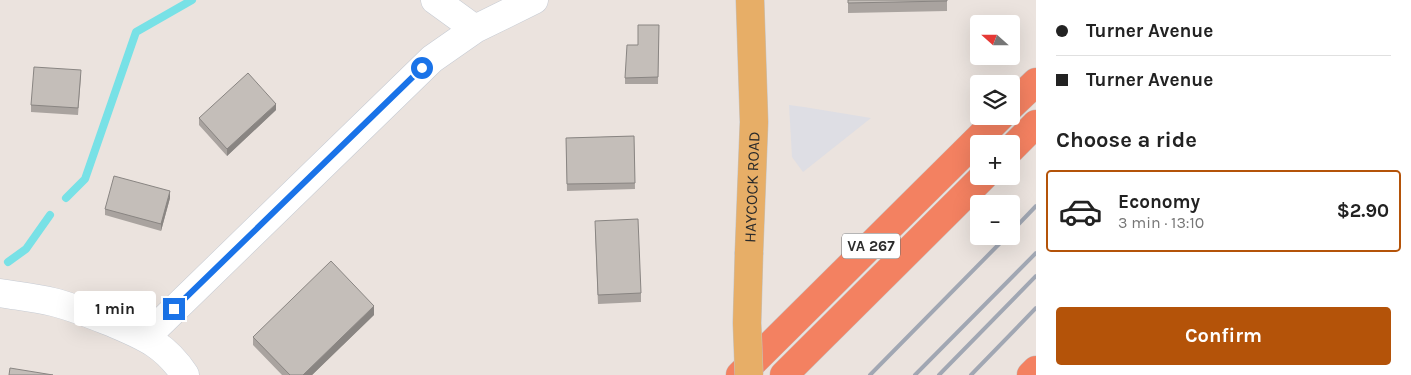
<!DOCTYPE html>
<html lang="en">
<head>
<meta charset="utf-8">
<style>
  body { margin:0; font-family:Karla,sans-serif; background:#f2f2f2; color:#222; height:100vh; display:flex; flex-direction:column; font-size:19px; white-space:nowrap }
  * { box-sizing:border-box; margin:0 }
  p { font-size:16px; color:#767676 }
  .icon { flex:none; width:28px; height:28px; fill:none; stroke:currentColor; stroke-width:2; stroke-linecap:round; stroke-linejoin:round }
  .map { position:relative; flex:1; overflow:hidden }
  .panel { display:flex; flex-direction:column; background:#fff; width:375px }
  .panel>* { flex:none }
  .banner { display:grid; align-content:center; height:110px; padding:0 20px; background:#fff }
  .needle { width:32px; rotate:291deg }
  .controls { position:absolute; left:970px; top:15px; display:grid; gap:10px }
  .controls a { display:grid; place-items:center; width:50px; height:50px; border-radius:5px; background:#fff; box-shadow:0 5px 20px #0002; font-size:25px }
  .end { position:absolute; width:22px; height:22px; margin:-11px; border:6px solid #1a73e8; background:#fff; box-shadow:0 0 0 2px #fff }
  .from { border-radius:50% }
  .bubble { position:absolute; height:35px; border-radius:5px; background:#fff; box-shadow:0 5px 20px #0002; font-size:16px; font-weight:700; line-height:35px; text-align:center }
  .banner b { display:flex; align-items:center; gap:18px; height:48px; font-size:19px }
  .banner b+b { border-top:1px solid #e0e0e0 }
  .banner i { width:12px; height:12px; background:#222 }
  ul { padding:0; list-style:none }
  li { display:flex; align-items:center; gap:15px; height:82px; margin:0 10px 8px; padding:0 10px; border:2px solid #e0e0e0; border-radius:5px }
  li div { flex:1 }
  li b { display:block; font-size:19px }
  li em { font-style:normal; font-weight:700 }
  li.active { border-color:#b45309 }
  li>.icon { width:45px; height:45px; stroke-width:1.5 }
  h2 { padding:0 20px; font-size:22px; line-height:60px }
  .button { display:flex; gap:10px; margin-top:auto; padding:10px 20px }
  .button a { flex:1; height:58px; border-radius:5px; background:#b45309; color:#fff; font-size:20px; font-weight:700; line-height:58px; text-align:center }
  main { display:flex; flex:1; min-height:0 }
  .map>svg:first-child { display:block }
</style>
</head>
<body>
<main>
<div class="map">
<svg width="1036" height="375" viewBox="0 0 1036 375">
  <rect width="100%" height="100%" fill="#ebe3de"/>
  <path fill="#dedee4" d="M789,105l15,2 67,11 -68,54 -11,-15z"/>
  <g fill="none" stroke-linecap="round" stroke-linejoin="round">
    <path stroke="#78e1e6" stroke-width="8" d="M66,198l19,-19 51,-147 56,-32
      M8,262l18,-13 24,-34"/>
    <defs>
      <path id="minor" d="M435,0l40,29
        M0,293c18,3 36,5 53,9 21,5 42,14 62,22 31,13 51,22 70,51
        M146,337l286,-278 43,-30 59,-29"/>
      <g id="major">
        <path id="s1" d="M749,252l5,-130 -4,-122"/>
      </g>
      <path id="highway" d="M1011,106l25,-24
        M1011,149l25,-25
        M740,375l261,-259
        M784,375l200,-199
        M1031,375l5,-5"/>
    </defs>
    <use href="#minor" stroke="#c6cbd3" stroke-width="29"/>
    <use href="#major" stroke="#c4c4c4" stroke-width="29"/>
    <use href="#highway" stroke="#c4c4c4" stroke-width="29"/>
    <use href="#minor" stroke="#fff" stroke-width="28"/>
    <use href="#major" stroke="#e7ae67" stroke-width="28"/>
    <use href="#highway" stroke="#f38161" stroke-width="28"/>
    <path stroke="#a1a7b3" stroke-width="4" d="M1011,232l25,-26
      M870,375l137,-139
      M915,375l121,-122
      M939,375l97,-99
      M971,375l65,-67"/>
    <defs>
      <path id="major-bridge" d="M749,375l-2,-52 2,-71"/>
    </defs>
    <use href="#major-bridge" stroke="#c4c4c4" stroke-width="29" stroke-linecap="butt"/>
    <use href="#major-bridge" stroke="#e7ae67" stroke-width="28"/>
  </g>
  <path fill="#a9a39f" d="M848,0h99v11l-99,2z
    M659,25l-1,59h-33v-6z
    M81,76l-3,39 -47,-3v-7z
    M276,110l-49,46 -28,-31v-7z
    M634,136l1,53 -68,2 -1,-53z
    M170,198l-9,33 -56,-16v-6z
    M595,229l46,64v9l-43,2z
    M374,315l-62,60h-30l-29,-30v-8z"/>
  <path fill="#898582" d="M276,104v6l-49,46v-7z
    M170,191v7l-9,33v-7z
    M374,306v9l-62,60h-9z"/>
  <path fill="#c4beb9" stroke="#898582" d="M848,0h99v1l-99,2z
    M638,25h21l-1,52 -33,1 2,-33h11z
    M34,67l47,3 -3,38 -47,-3z
    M248,73l28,31 -49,45 -28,-31z
    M634,136l1,47 -68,1 -1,-46z
    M114,176l56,15 -9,33 -56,-15z
    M638,219l3,74 -43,2 -3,-74z
    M331,261l43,45 -71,69h-13l-37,-38z
    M10,368l43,7h-44z"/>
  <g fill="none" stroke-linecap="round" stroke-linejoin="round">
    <path stroke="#1a73e8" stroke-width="6" d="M174,309l248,-241"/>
  </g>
  <g text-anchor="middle" stroke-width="4" stroke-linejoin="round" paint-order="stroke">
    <rect fill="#fff" stroke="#6b6b6b" stroke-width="1" x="842" y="233.5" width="58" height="25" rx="4"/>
    <g font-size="15" font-weight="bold" fill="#2b2b2b">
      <text x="871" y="251">VA 267</text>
    </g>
    <g font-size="16" fill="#2b2b2b" stroke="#fff">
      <text dy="6" stroke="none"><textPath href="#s1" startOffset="65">HAYCOCK ROAD</textPath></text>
    </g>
  </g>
</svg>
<div class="controls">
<a><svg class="needle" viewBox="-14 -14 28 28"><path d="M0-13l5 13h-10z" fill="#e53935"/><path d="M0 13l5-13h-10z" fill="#767676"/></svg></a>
<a><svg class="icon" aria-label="layers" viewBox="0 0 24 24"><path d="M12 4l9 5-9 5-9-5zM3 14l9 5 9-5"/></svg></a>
<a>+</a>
<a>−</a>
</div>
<i class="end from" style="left:422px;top:68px"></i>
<i class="end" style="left:174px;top:309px"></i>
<div class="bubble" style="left:74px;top:291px;width:82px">1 min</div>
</div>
<section class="panel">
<div class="banner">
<b><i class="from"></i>Turner Avenue</b>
<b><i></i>Turner Avenue</b>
</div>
<h2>Choose a ride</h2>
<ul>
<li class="active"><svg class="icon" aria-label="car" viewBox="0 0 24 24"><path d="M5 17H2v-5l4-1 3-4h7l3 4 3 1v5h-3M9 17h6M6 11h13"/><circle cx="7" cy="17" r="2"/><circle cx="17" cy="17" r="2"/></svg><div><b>Economy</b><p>3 min · 13:10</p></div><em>$2.90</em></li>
</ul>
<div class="button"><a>Confirm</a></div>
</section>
</main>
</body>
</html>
